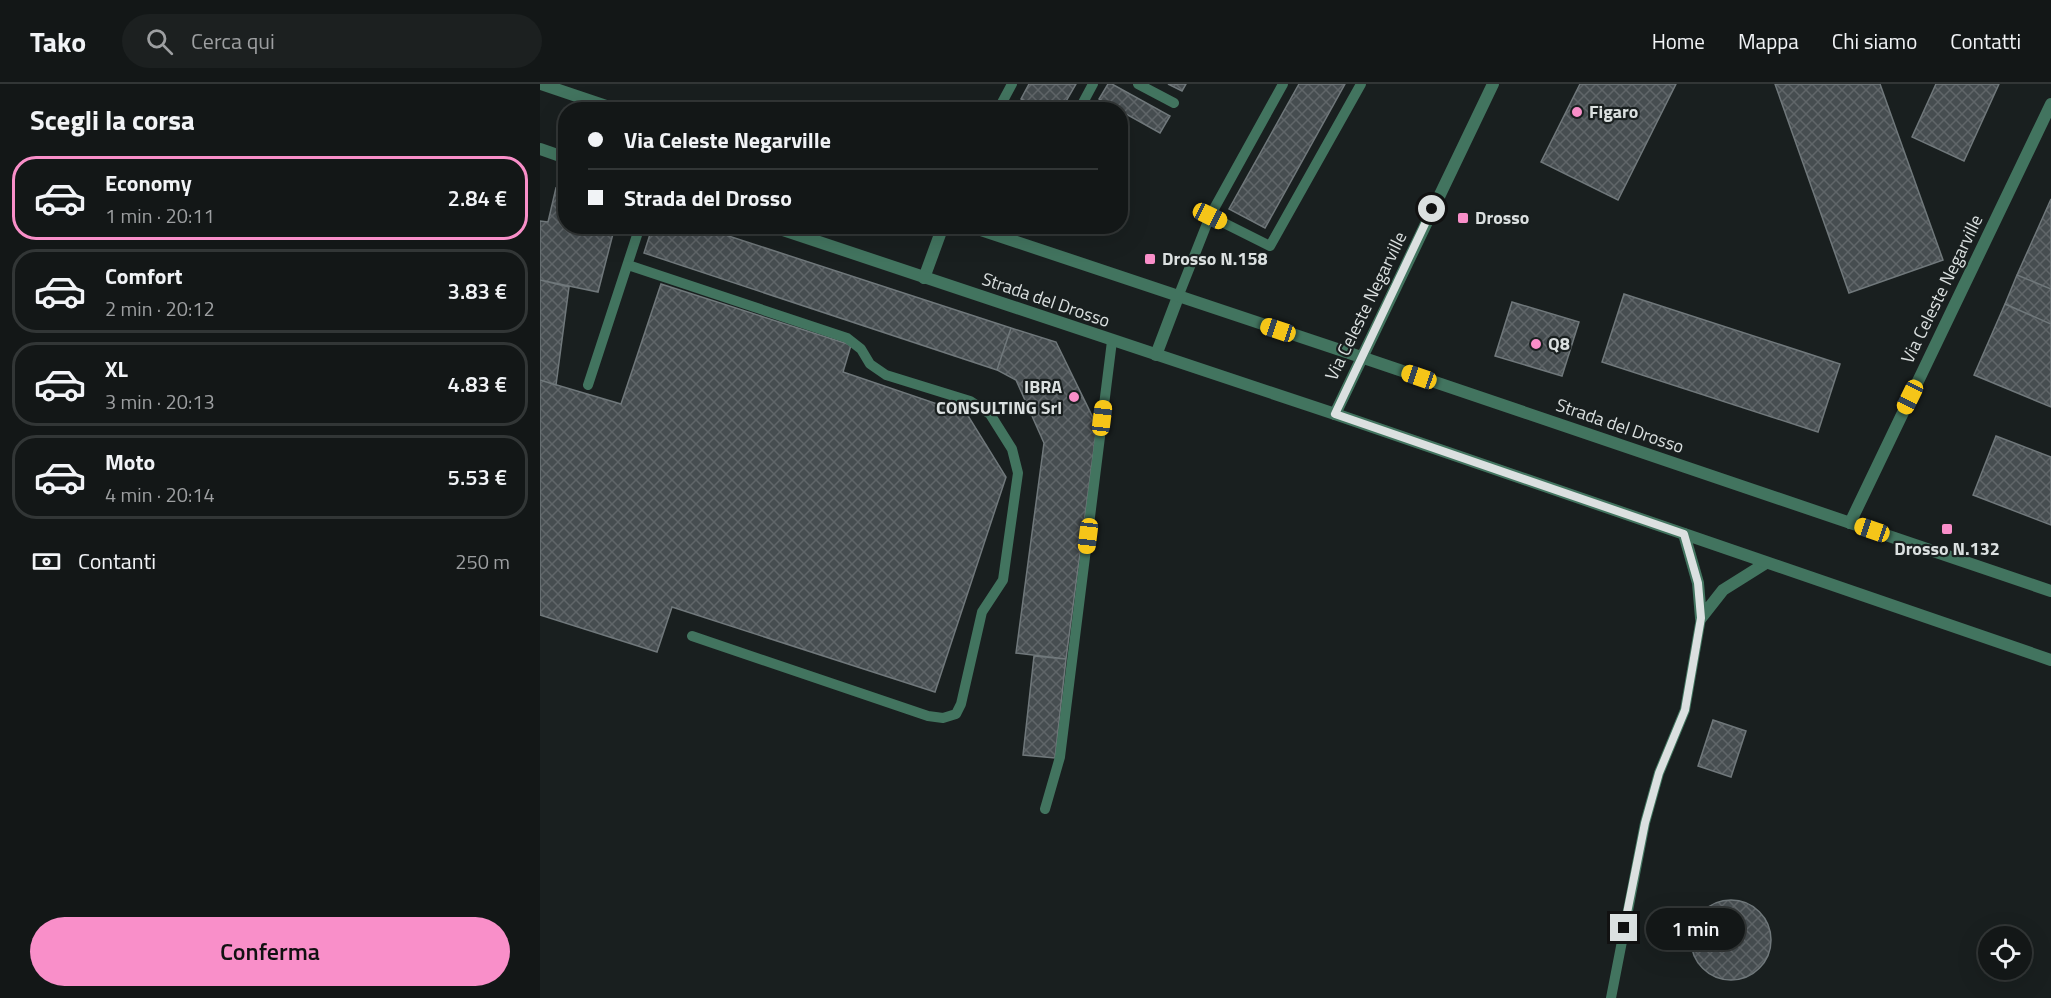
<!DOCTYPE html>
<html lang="it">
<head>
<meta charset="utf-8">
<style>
  body { margin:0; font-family:"Titillium Web",sans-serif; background:#1c2020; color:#f1f3f6; height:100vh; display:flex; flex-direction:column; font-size:22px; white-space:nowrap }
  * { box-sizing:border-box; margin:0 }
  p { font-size:20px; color:#9d9fa1 }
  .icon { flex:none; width:33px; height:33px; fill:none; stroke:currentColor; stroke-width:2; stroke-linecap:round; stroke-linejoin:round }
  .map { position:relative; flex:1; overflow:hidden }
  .side { display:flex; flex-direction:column; background:#131717; width:540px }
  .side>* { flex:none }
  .guide { position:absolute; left:18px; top:18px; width:570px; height:132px; border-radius:24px; box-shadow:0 6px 24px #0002,0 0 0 2px #323636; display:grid; align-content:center; height:132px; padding:0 30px; background:#131717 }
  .buttons { position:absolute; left:1438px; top:842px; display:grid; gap:12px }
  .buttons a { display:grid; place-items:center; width:54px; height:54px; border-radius:50%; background:#131717; box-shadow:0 6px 24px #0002,0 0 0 2px #323636; font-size:30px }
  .end { position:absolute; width:27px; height:27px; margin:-14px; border:8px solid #dbe0e0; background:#111; box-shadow:0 0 0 3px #111 }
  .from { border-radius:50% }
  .bubble { position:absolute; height:42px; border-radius:21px; background:#131717; box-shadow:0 6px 24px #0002,0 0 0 2px #323636; font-size:20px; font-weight:600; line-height:42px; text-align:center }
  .car { position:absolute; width:18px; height:36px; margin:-18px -9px; border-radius:8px; box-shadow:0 0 4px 2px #0007; background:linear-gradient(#f5c518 24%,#345 0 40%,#f5c518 0 76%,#345 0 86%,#f5c518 0) }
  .guide b { display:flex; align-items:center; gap:21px; height:57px; font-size:22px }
  .guide b+b { border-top:2px solid #323636 }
  .guide i { width:15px; height:15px; background:#f1f3f6 }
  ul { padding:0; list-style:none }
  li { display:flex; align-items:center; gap:18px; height:84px; margin:0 12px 9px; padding:0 18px; border:3px solid #323636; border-radius:24px }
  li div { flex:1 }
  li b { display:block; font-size:22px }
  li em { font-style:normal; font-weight:600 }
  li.current { border-color:#f98fc9 }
  li>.icon { width:54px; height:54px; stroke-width:1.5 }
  h2 { padding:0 30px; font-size:27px; line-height:72px }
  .pay { display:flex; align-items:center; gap:15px; height:66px; padding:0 30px; font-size:22px }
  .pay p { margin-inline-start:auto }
  .button { display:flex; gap:12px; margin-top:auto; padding:12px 30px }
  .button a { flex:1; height:69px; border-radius:36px; background:#f98fc9; color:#111; font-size:24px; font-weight:600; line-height:69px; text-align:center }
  header { display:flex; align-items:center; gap:36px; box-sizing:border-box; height:84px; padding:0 30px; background:#131717; border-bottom:2px solid #323636 }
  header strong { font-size:28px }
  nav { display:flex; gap:33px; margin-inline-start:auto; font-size:21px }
  .search { width:420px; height:54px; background:#1c2020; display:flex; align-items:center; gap:15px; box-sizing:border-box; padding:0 21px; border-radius:33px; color:#9d9fa1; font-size:22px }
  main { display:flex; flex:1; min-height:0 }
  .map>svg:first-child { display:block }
</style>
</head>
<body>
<header>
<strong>Tako</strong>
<div class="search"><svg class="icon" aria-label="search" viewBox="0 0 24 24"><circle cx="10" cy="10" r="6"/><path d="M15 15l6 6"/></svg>Cerca qui</div>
<nav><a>Home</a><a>Mappa</a><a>Chi siamo</a><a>Contatti</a></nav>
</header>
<main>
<section class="side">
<h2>Scegli la corsa</h2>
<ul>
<li class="current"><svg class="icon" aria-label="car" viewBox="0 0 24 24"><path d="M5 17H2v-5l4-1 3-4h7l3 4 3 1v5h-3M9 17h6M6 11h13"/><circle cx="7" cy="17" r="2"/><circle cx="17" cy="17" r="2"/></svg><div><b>Economy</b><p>1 min · 20:11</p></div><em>2.84 €</em></li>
<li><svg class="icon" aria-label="car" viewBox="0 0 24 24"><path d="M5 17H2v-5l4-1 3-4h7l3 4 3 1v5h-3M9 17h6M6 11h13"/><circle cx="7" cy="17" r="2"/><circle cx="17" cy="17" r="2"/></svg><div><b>Comfort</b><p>2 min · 20:12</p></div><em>3.83 €</em></li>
<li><svg class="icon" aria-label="car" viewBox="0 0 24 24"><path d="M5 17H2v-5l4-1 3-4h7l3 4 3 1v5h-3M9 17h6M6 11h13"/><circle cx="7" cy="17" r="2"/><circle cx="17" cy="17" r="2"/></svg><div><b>XL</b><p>3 min · 20:13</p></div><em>4.83 €</em></li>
<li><svg class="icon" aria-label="car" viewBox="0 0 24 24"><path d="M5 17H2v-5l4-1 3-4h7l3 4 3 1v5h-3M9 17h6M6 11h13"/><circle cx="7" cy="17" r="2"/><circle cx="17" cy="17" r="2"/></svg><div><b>Moto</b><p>4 min · 20:14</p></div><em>5.53 €</em></li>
</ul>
<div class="pay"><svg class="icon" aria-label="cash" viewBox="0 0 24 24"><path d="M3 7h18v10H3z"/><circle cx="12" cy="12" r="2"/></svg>Contanti<p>250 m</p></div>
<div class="button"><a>Conferma</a></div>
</section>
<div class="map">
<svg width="1511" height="914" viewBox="0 0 1511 914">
  <defs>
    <pattern id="building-cross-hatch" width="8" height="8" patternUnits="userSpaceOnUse" patternTransform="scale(1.5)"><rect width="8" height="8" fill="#464d50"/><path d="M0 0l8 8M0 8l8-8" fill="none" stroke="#606669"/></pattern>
  </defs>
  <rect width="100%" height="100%" fill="#191f1f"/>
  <path fill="url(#building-cross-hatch)" stroke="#70787b" stroke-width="1.5" d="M489,0h47l-15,26h-21l-19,-11z
    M568,0h4l58,32 -10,17 -61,-34z
    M628,0h18l-4,7z
    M759,0h46l-80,144 -36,-19z
    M1040,0h96l-58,116 -77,-38z
    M1235,0h105l63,176 -94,33z
    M1396,0h63l-35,77 -52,-24z
    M16,104l10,2v36h49l-17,66 -58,-12v-59l8,1z
    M1511,115v90l-34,-14z
    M116,142h42l313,102 -14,42 -353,-117 8,-25z
    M1477,191l34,14v35l-46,-20z
    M0,196l29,7 -13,98 -16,-5z
    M121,200l190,61 -8,27 124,42 39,63 -71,215 -263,-85 -15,45 -117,-37v-235l81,24z
    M1084,210l216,70 -22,68 -216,-70z
    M972,218l67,20 -17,54 -67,-20z
    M1465,220l46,20v83l-77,-32z
    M471,244l45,14 41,84 -31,233 -50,-6 28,-210 -28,-63 -19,-10z
    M1456,352l55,21v68l-78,-30z
    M494,572l32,3 -11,99 -32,-3z
    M1173,636l33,11 -15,46 -33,-11z
    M1151 856a40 40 0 1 1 80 0a40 40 0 1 1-80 0Z"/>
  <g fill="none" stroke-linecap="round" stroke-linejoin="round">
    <path stroke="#42745f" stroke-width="10" d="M598,0l36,19
      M458,26l14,-26
      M539,26l14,-26
      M670,132l60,30 91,-162
      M88,181l219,73 14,11 9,15 16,11 84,26 20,13 22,35 6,24 -15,107 -21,32 -21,92 -5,10 -13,4 -15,-2 -236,-80
      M638,213l32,-81 73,-132
      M48,301l52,-159
      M505,725l15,-52 52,-416
      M1071,914l34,-175 14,-50 26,-63 16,-92"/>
    <path stroke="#42745f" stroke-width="12" d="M384,194l19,-52
      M616,271l22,-58
      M795,330l158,-330
      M1310,439l201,-419
      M1144,450l14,49 3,35
      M1161,534l22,-28 43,-27"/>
    <path stroke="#42745f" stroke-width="12" d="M1,0l77,26
      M0,65l26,9
      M231,142l564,188 716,246
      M429,142l392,131 690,234"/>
  </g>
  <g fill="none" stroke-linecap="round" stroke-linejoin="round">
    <path stroke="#dbe0e0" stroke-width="8" d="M892,125l-97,205 349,120 14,49 3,35 -16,92 -26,63 -14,50 -21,105"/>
  </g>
  <g fill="#f98fc9" stroke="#191f1f" stroke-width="2">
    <circle cx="1037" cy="28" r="6"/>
    <rect x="917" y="128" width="12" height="12" rx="3"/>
    <rect x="604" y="169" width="12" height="12" rx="3"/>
    <circle cx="996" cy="260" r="6"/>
    <circle cx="534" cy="313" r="6"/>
    <rect x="1401" y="439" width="12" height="12" rx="3"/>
  </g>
  <g text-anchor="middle" stroke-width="4.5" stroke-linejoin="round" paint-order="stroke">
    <g font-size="18" font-weight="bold" fill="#dbe0e0" stroke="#191f1f" text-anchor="start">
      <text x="1049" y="34">Figaro</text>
      <text x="935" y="140">Drosso</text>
      <text x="622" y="181">Drosso N.158</text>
      <text x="1008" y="266">Q8</text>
      <text x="522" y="309" text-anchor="end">IBRA<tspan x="522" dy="21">CONSULTING Srl</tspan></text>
      <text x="1407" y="471" text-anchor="middle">Drosso N.132</text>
    </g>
    <g font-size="18" fill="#dbe0e0" stroke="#191f1f">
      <text transform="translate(1402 205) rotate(-64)" y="6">Via Celeste Negarville</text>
      <text transform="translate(506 216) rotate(19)" y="6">Strada del Drosso</text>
      <text transform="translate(826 222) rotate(-64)" y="6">Via Celeste Negarville</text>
      <text transform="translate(1080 342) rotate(19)" y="6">Strada del Drosso</text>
    </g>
  </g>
</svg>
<div class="buttons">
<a><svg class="icon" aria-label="locate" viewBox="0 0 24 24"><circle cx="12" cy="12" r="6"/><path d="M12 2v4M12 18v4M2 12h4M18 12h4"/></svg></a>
</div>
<i class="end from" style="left:892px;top:125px"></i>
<i class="end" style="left:1084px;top:844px"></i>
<div class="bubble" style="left:1106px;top:824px;width:99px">1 min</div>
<i class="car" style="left:670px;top:132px;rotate:116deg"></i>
<i class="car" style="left:738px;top:246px;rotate:288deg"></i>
<i class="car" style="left:879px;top:293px;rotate:289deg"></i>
<i class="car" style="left:1370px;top:313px;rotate:206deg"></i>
<i class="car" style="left:562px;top:334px;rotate:7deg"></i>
<i class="car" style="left:1332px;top:446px;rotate:289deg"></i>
<i class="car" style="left:548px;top:452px;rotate:187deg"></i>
<div class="guide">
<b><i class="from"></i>Via Celeste Negarville</b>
<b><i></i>Strada del Drosso</b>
</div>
</div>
</main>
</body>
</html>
